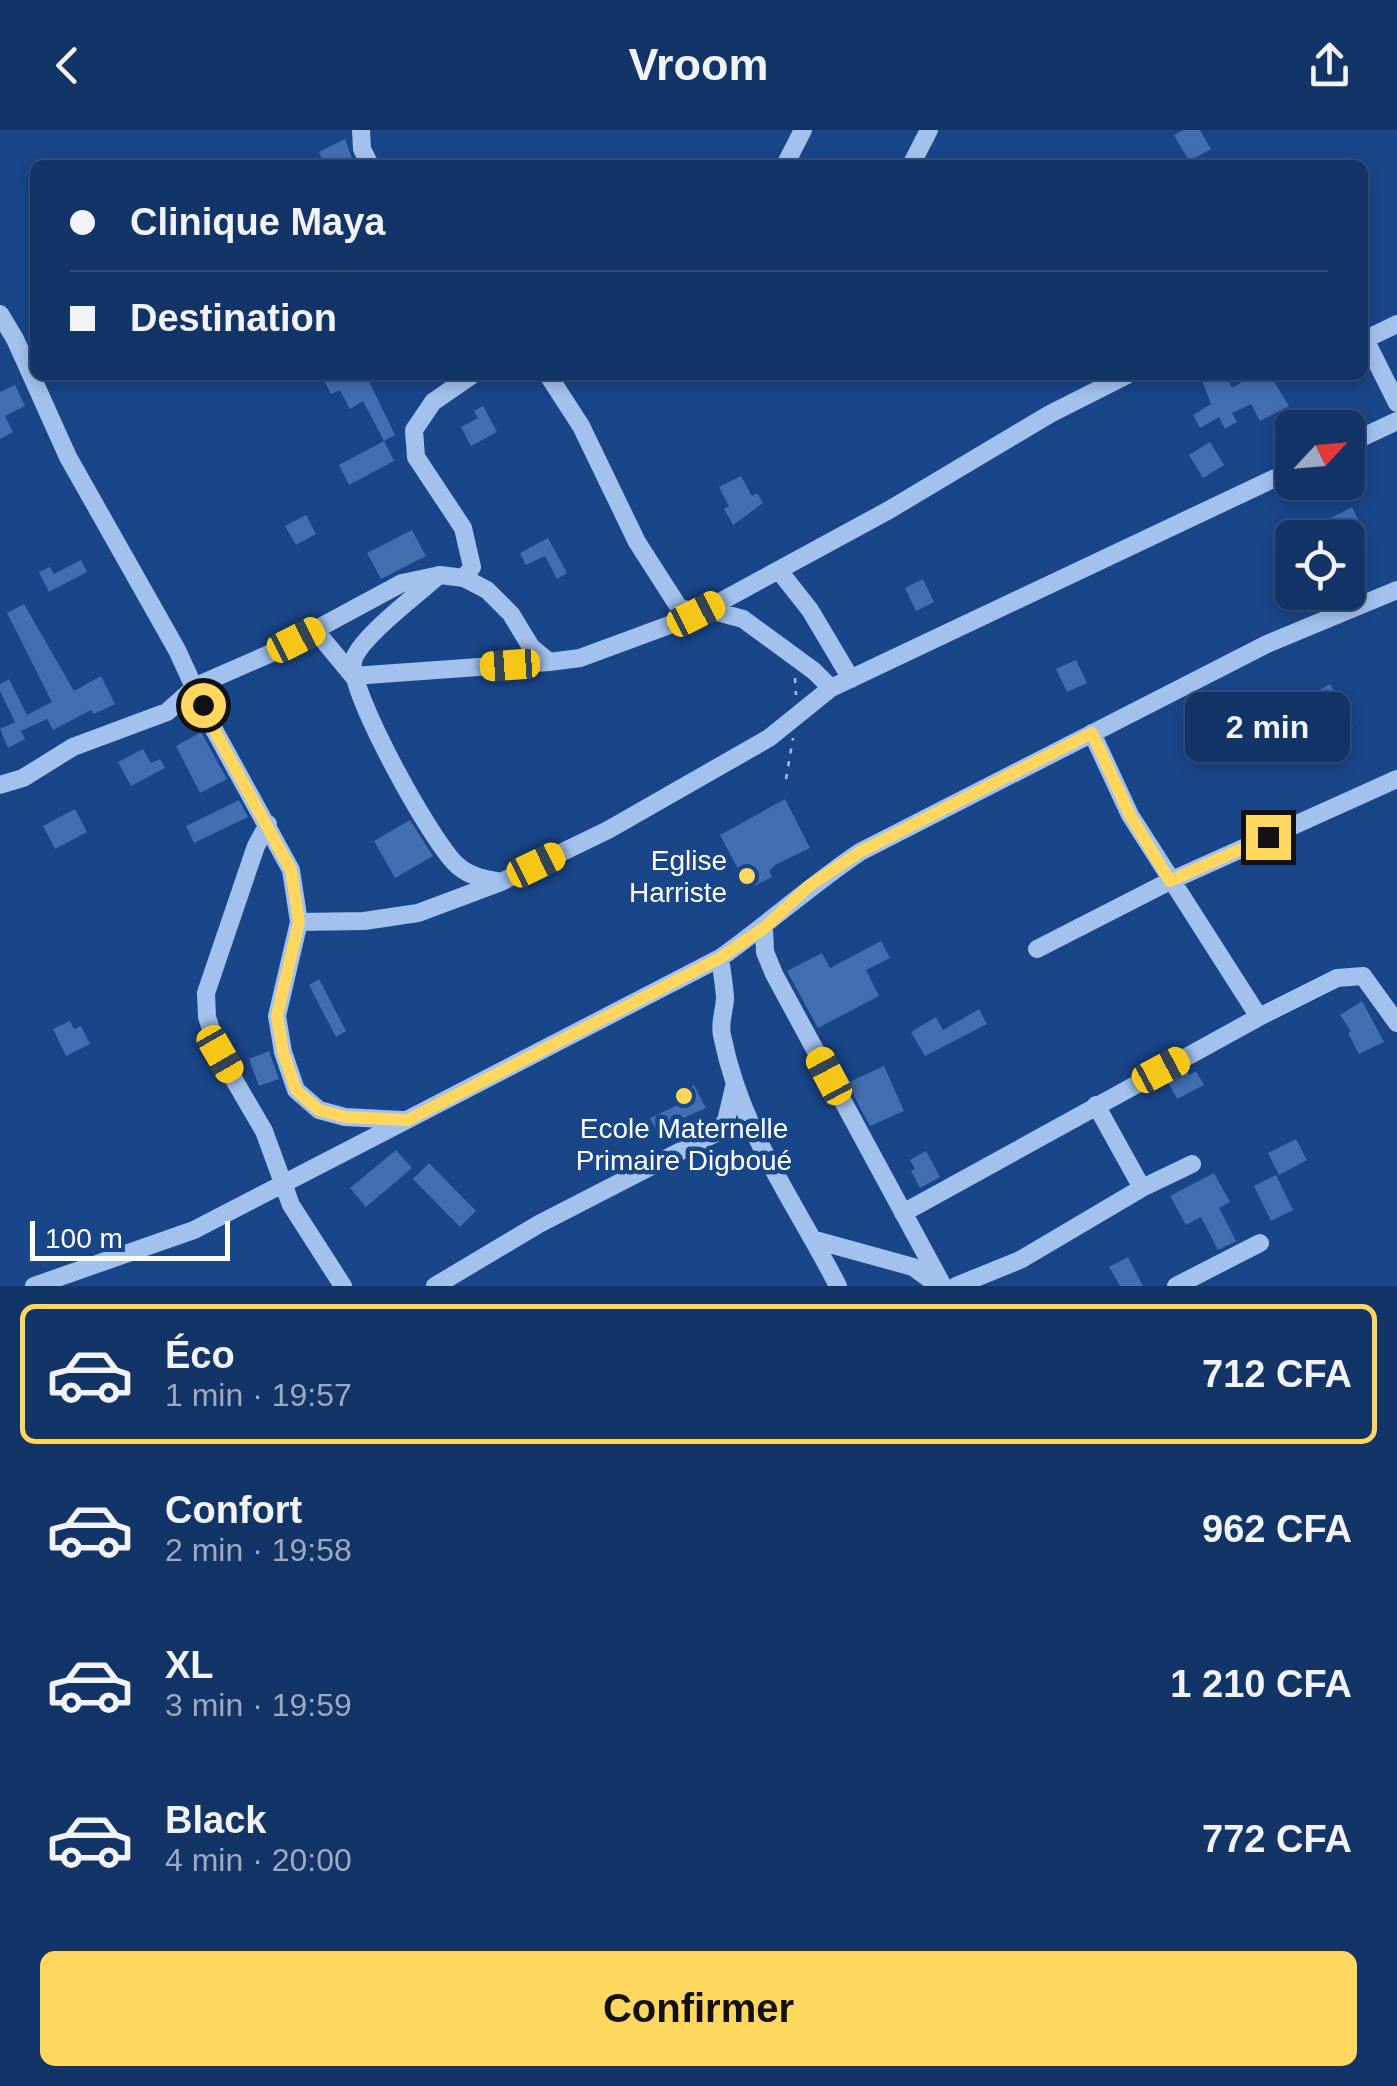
<!DOCTYPE html>
<html lang="fr">
<head>
<meta charset="utf-8">
<style>
  body { margin:0; font-family:Helvetica,sans-serif; background:#203f70; color:#f1f3f6; height:100vh; display:flex; flex-direction:column; font-size:38px; white-space:nowrap }
  * { box-sizing:border-box; margin:0 }
  p { font-size:32px; color:#9daac0 }
  .icon { flex:none; width:55px; height:55px; fill:none; stroke:currentColor; stroke-width:2; stroke-linecap:round; stroke-linejoin:round }
  .map { position:relative; height:1156px; overflow:hidden }
  .sheet { display:flex; flex-direction:column; background:#133467; flex:1 }
  .sheet>* { flex:none }
  .guide { position:absolute; left:30px; top:30px; width:1338px; height:220px; border-radius:15px; box-shadow:0 5px 15px #0003,0 0 0 2px #324f7b; display:grid; align-content:center; height:220px; padding:0 40px; background:#133467 }
  .needle { width:65px; rotate:64deg }
  .controls { position:absolute; left:1275px; top:280px; display:grid; gap:20px }
  .controls a { display:grid; place-items:center; width:90px; height:90px; border-radius:15px; background:#133467; box-shadow:0 5px 15px #0003,0 0 0 2px #324f7b; font-size:50px }
  .scale { position:absolute; left:30px; bottom:25px; width:200px; box-sizing:border-box; padding-left:10px; border:5px solid #fff; border-top:0; font-size:28px; line-height:35px; white-space:nowrap; color:#fff; -webkit-text-stroke:8px #194589; paint-order:stroke }
  .end { position:absolute; width:45px; height:45px; margin:-22px; border:12px solid #ffd75e; background:#111; box-shadow:0 0 0 5px #111 }
  .from { border-radius:50% }
  .bubble { position:absolute; height:70px; border-radius:15px; background:#133467; box-shadow:0 5px 15px #0003,0 0 0 2px #324f7b; font-size:32px; font-weight:700; line-height:70px; text-align:center }
  .car { position:absolute; width:30px; height:60px; margin:-30px -15px; border-radius:12px; box-shadow:0 0 8px 2px #0007; background:linear-gradient(#f5c518 24%,#345 0 40%,#f5c518 0 76%,#345 0 86%,#f5c518 0) }
  .guide b { display:flex; align-items:center; gap:35px; height:95px; font-size:38px }
  .guide b+b { border-top:2px solid #324f7b }
  .guide i { width:25px; height:25px; background:#f1f3f6 }
  ul { padding:18px 0 0; list-style:none }
  li { display:flex; align-items:center; gap:30px; height:140px; margin:0 20px 15px; padding:0 20px; border:5px solid transparent; border-radius:15px }
  li div { flex:1 }
  li b { display:block; font-size:38px }
  li em { font-style:normal; font-weight:700 }
  li.on { border-color:#ffd75e }
  li>.icon { width:90px; height:90px; stroke-width:1.5 }
  .cta { display:flex; gap:20px; margin-top:auto; padding:20px 40px }
  .cta a { flex:1; height:115px; border-radius:15px; background:#ffd75e; color:#111; font-size:40px; font-weight:700; line-height:115px; text-align:center }
  header { display:flex; justify-content:space-between; align-items:center; height:130px; padding:0 40px; background:#133467; font-size:45px; font-weight:700 }
  .map>svg:first-child { display:block }
</style>
</head>
<body>
<header><svg class="icon" aria-label="back" viewBox="0 0 24 24"><path d="M15 5l-7 7 7 7"/></svg>Vroom<svg class="icon" aria-label="share" viewBox="0 0 24 24"><path d="M12 15V3M7 8l5-5 5 5M5 13v7h14v-7"/></svg></header>
<div class="map">
<svg width="1397" height="1156" viewBox="0 0 1397 1156">
  <rect width="100%" height="100%" fill="#194589"/>
  <path fill="#416fb2" d="M1183,0h17l11,19 -22,12 -15,-26z
    M345,9l7,19 -14,7h-13l-6,-13z
    M321,245h45l29,60 -11,6 -21,-40 -13,8 -10,-19 -9,4z
    M1200,245h26l6,13 22,-13h16l19,31 -29,15 -9,-17 -19,9 5,9 -12,7 -6,-12 -19,11 -7,-13 18,-11z
    M15,255l10,21 -20,10 8,16 -13,7v-47z
    M483,276l14,26 -26,14 -10,-19 17,-9 -4,-7z
    M384,311l10,20 -45,24 -10,-20z
    M1210,312l14,23 -21,13 -14,-23z
    M741,346l11,20 5,-3 6,10 -30,22 -9,-16 5,-3 -10,-19z
    M1352,377l10,21 -20,10 -11,-20z
    M306,385l10,19 -20,11 -11,-19z
    M412,400l14,26 -45,23 -14,-26z
    M548,408l19,35 -10,6 -12,-23 -19,9 -6,-12z
    M81,430l6,12 -38,20 -10,-20 11,-5 4,7z
    M923,449l11,23 -18,9 -11,-23z
    M24,474l50,87 27,-15 14,28 -21,10 -3,-4 -38,20 -6,-11 -26,12 4,8 -17,9 -8,-19 15,-7 -15,-31v-7l9,-5 18,36 25,-13 -45,-89z
    M1076,530l11,23 -20,9 -11,-23z
    M1330,554l23,43 -23,12 -23,-42z
    M201,602l26,47 -27,14 -24,-47z
    M143,619l8,14 9,-4 5,9 -34,18 -13,-24z
    M785,669l25,49 -35,17 -6,6 3,6 -18,9 -2,-5 -6,3 -26,-49z
    M239,670l9,17 -54,26 -8,-17z
    M75,679l12,23 -32,17 -12,-23z
    M410,690l23,36 -38,22 -21,-37z
    M881,811l9,17 -24,12 13,26 -61,32 -31,-57 35,-18 8,15z
    M319,849l27,52 -10,6 -27,-52z
    M1362,871l22,41 -25,12 -11,-21 3,-2 -11,-16z
    M979,879l8,15 -62,32 -14,-24 25,-15 7,13z
    M70,891l4,8 7,-3 9,18 -24,12 -13,-27z
    M269,921l10,28 -20,7 -10,-27z
    M884,936l20,45 -34,15 -23,-43z
    M1187,941l2,4 7,-4 8,14 -27,14 -9,-17z
    M694,955l12,23 -50,22 -6,-12 32,-15 -4,-10z
    M1296,1009l11,21 -28,15 -11,-22z
    M396,1020l16,18 -46,39 -16,-19z
    M926,1021l14,26 -20,11 -9,-17 4,-2 -5,-9z
    M429,1033l47,48 -16,16 -47,-48z
    M1214,1043l16,29 -11,6 17,33 -18,9 -17,-33 -15,8 -16,-29z
    M1276,1045l17,35 -22,11 -17,-35z
    M1128,1127l15,29h-23l-11,-19z"/>
  <g fill="none" stroke-linecap="round" stroke-linejoin="round">
    <path stroke="#a2c1ed" stroke-width="2.5" stroke-dasharray="5 8" stroke-linecap="butt" d="M795,548l1,17
      M786,649l7,-41"/>
    <path stroke="#a2c1ed" stroke-width="18" d="M361,0l1,19 8,16
      M785,35l18,-35
      M911,35l18,-35
      M0,184l15,25 53,118 109,193 34,74 80,146 8,52 -22,94 6,36 13,38 23,20 26,7 57,3
      M1362,203l35,70
      M1368,208l29,-14
      M548,245l33,51 56,116 41,64 18,9 193,-105 161,-96 77,-39
      M1348,314l49,-23
      M780,442l30,38 41,69
      M439,445c-19,18 -82,64 -86,87 -4,31 80,183 105,204 13,11 27,13 43,16
      M464,448l8,-11 -9,-39 -47,-71 -2,-27 19,-28 39,-27
      M315,500l38,46 196,-14
      M1092,603l38,82 129,202
      M0,655l23,-7 50,-31 94,-35 29,-26 80,-35 126,-68 38,-8 24,3 23,12 24,24 20,33 18,15 31,-4 130,-48 33,9 71,52 17,17
      M268,694l-12,22 -50,147 1,24 12,37 45,77 27,74 52,81
      M299,792l65,-1 54,-8 83,-31 107,-52 161,-92 62,-50 461,-218
      M764,798l1,24 9,22 169,312
      M1037,819l133,-68 227,-102
      M720,828c2,13 4,26 5,39 0,13 -6,25 -3,38 19,97 72,165 116,251
      M1096,975l46,83
      M903,1083l356,-196 78,-39 26,-2 34,47
      M815,1110l98,27 26,19
      M34,1156l160,-56 526,-272c48,-34 91,-73 140,-106l407,-208 130,-54
      M435,1156l104,-62 175,-90 12,-13 8,-34
      M956,1156l64,-26 122,-72 50,-24
      M1176,1156l84,-43"/>
  </g>
  <g fill="none" stroke-linecap="round" stroke-linejoin="round">
    <path stroke="#ffd75e" stroke-width="12" d="M203,575l8,19 80,146 8,52 -22,94 6,36 13,38 23,20 26,7 63,3 312,-162 44,-30 45,-42 51,-34 232,-119 38,82 40,66 98,-44"/>
  </g>
  <g fill="#ffd75e" stroke="#194589" stroke-width="4">
    <circle cx="747" cy="746" r="10"/>
    <circle cx="684" cy="966" r="10"/>
  </g>
  <g text-anchor="middle" stroke-width="9" stroke-linejoin="round" paint-order="stroke">
    <g font-size="28" fill="#fff" stroke="#194589" text-anchor="end">
      <text x="727" y="740">Eglise<tspan x="727" dy="32">Harriste</tspan></text>
      <text x="684" y="1008" text-anchor="middle">Ecole Maternelle<tspan x="684" dy="32">Primaire Digboué</tspan></text>
    </g>
  </g>
</svg>
<div class="controls">
<a><svg class="needle" viewBox="-14 -14 28 28"><path d="M0-13l5 13h-10z" fill="#e53935"/><path d="M0 13l5-13h-10z" fill="#9daac0"/></svg></a>
<a><svg class="icon" aria-label="locate" viewBox="0 0 24 24"><circle cx="12" cy="12" r="6"/><path d="M12 2v4M12 18v4M2 12h4M18 12h4"/></svg></a>
</div>
<div class="scale">100 m</div>
<i class="end from" style="left:203px;top:575px"></i>
<i class="end" style="left:1268px;top:707px"></i>
<div class="bubble" style="left:1185px;top:562px;width:165px">2 min</div>
<i class="car" style="left:696px;top:484px;rotate:63deg"></i>
<i class="car" style="left:296px;top:510px;rotate:63deg"></i>
<i class="car" style="left:510px;top:535px;rotate:266deg"></i>
<i class="car" style="left:536px;top:735px;rotate:64deg"></i>
<i class="car" style="left:220px;top:924px;rotate:150deg"></i>
<i class="car" style="left:1161px;top:940px;rotate:62deg"></i>
<i class="car" style="left:829px;top:946px;rotate:332deg"></i>
<div class="guide">
<b><i class="from"></i>Clinique Maya</b>
<b><i></i>Destination</b>
</div>
</div>
<section class="sheet">
<ul>
<li class="on"><svg class="icon" aria-label="car" viewBox="0 0 24 24"><path d="M5 17H2v-5l4-1 3-4h7l3 4 3 1v5h-3M9 17h6M6 11h13"/><circle cx="7" cy="17" r="2"/><circle cx="17" cy="17" r="2"/></svg><div><b>Éco</b><p>1 min · 19:57</p></div><em>712 CFA</em></li>
<li><svg class="icon" aria-label="car" viewBox="0 0 24 24"><path d="M5 17H2v-5l4-1 3-4h7l3 4 3 1v5h-3M9 17h6M6 11h13"/><circle cx="7" cy="17" r="2"/><circle cx="17" cy="17" r="2"/></svg><div><b>Confort</b><p>2 min · 19:58</p></div><em>962 CFA</em></li>
<li><svg class="icon" aria-label="car" viewBox="0 0 24 24"><path d="M5 17H2v-5l4-1 3-4h7l3 4 3 1v5h-3M9 17h6M6 11h13"/><circle cx="7" cy="17" r="2"/><circle cx="17" cy="17" r="2"/></svg><div><b>XL</b><p>3 min · 19:59</p></div><em>1 210 CFA</em></li>
<li><svg class="icon" aria-label="car" viewBox="0 0 24 24"><path d="M5 17H2v-5l4-1 3-4h7l3 4 3 1v5h-3M9 17h6M6 11h13"/><circle cx="7" cy="17" r="2"/><circle cx="17" cy="17" r="2"/></svg><div><b>Black</b><p>4 min · 20:00</p></div><em>772 CFA</em></li>
</ul>
<div class="cta"><a>Confirmer</a></div>
</section>
</body>
</html>
